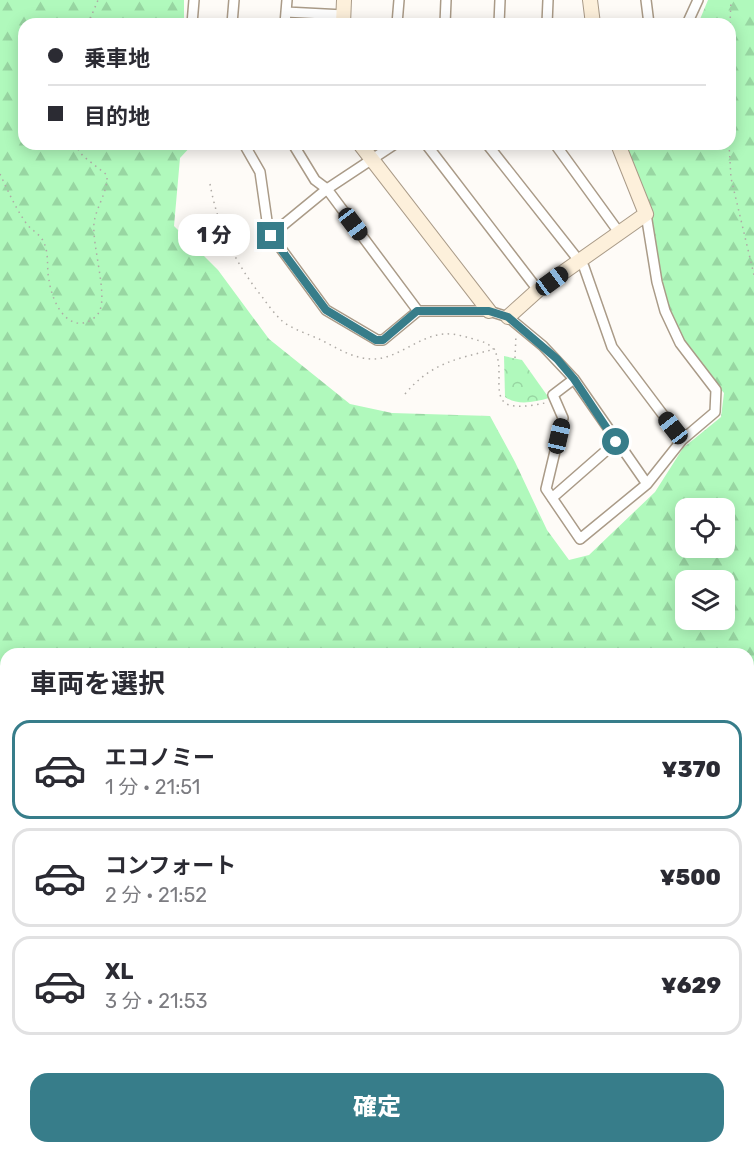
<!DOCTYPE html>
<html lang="ja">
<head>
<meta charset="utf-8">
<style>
  body { margin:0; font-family:Rubik,"Noto Sans JP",sans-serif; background:#f7f7f7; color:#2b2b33; height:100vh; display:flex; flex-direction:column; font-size:22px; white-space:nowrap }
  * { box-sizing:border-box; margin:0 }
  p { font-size:20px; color:#7c7c81 }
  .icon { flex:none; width:33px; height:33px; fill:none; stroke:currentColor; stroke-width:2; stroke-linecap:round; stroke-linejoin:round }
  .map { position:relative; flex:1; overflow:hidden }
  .sheet { position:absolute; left:0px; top:648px; width:754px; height:506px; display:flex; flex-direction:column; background:#fff; border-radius:18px 18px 0 0; box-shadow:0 3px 15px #0003 }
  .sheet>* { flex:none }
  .banner { position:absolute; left:18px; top:18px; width:718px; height:132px; border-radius:18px; box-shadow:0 3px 15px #0003; display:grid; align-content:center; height:132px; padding:0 30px; background:#fff }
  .buttons { position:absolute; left:675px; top:498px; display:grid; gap:12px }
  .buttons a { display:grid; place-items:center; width:60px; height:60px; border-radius:12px; background:#fff; box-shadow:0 3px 15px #0003; font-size:30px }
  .end { position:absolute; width:27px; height:27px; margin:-14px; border:8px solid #377d8a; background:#fff; box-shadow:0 0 0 3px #fff }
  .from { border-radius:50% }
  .bubble { position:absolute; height:42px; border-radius:18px; background:#fff; box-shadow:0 3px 15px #0003; font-size:20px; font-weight:800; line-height:42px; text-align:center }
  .car { position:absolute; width:18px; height:36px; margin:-18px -9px; border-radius:8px; box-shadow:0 0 4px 2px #0007; background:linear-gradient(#222 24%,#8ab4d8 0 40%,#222 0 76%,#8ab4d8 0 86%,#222 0) }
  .banner b { display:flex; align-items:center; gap:21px; height:57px; font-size:22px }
  .banner b+b { border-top:2px solid #e1e1e2 }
  .banner i { width:15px; height:15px; background:#2b2b33 }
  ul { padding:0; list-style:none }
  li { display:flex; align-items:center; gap:18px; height:99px; margin:0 12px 9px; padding:0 18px; border:3px solid #e1e1e2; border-radius:18px }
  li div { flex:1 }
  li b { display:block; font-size:22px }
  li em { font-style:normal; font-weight:800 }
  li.active { border-color:#377d8a }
  li>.icon { width:54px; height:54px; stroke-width:1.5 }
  h2 { padding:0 30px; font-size:27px; line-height:72px }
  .button { display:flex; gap:12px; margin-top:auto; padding:12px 30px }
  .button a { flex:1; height:69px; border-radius:18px; background:#377d8a; color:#fff; font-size:24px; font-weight:800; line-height:69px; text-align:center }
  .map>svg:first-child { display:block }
</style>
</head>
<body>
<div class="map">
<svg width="754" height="1153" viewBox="0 0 754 1153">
  <defs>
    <pattern id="forest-firs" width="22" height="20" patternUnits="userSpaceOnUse" patternTransform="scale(1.5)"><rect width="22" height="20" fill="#b0f9bc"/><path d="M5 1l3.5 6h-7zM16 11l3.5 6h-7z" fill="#98d6a2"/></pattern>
    <pattern id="park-crowns" width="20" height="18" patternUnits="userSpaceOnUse" patternTransform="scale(1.5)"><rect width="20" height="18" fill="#b0f9bc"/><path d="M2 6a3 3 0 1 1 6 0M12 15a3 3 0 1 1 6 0" fill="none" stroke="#98d6a2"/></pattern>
  </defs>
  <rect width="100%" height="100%" fill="#fefbf7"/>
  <path fill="url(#forest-firs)" fill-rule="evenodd" d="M0,0h184v24h-160v120h169l-13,14 -6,68 44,44 51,69 81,65 42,9 98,3 25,46 32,68 22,30 20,-5 66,-63 28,-44 38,-31 3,-24 -41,-47 -13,-29 -8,-30 -10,-71 -16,-30 -11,-42h105v-120h-32l10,-24h46v1153h-725v-5h719v-494h-742v420l-6,-1zM686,508h38v40h-38zM686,580h38v40h-38z"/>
  <path fill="url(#park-crowns)" d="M504,356l18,4 27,38c-15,4 -31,8 -44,-1z"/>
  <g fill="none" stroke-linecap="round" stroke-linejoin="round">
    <defs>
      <path id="lane" d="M0,1068l6,4
        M20,1153l1,-5"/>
      <path id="street" d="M646,0l3,24
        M286,12l58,3
        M192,24l2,-24
        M232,24l2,-24
        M285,24l2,-24
        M397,24l2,-24
        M445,24l1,-24
        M499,24l1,-24
        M547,24l1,-24
        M687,24l11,-24
        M244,144l16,28 7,49 4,14 55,75 51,30h6l35,-29h71l19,6 35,29 31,33 73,105 35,-44 33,-28 1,-22 -36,-47 -15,-32 -8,-29 -11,-68
        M293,144l22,36 12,9 91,122
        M426,144l112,146
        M487,144l97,123 28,80 70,93
        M555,144l63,87
        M271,235l56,-46 68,-45
        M574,379l-21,16 10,23 -17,71 34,50 67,-55
        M552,498l64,-56"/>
      <path id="secondary" d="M590,0l3,24
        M343,24l1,-24
        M360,144l129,167
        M508,317l30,-27 108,-76 -28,-70"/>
    </defs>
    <use href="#lane" stroke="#aa9b88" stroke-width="8"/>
    <use href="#street" stroke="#aa9b88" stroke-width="12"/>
    <use href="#secondary" stroke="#aa9b88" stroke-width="16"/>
    <path stroke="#aeaaa5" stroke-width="1.5" stroke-dasharray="1.5 4.5" stroke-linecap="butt" d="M88,24l10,-24
      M730,24l1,-24
      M729,144l2,34 23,97
      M0,174c8,17 15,33 26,49 4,6 12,10 16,16 8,13 4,27 7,41 2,17 15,50 38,42 5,-2 11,-6 13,-12 7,-18 -8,-65 -6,-87 2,-16 14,-31 13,-48l-24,-19 -9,-12
      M210,184c8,44 25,79 53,114 5,7 11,15 17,21 10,10 29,15 41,21 16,8 31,18 50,19 26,1 47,-23 73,-25 11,-1 26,4 36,7 35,9 6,56 29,64 12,3 25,0 36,-2
      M515,358l1,-23
      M405,394c27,-32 52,-35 90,-45"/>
    <use href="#lane" stroke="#fff" stroke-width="4.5"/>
    <use href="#street" stroke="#fff" stroke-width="9"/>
    <use href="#secondary" stroke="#fdf0db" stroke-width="14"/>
  </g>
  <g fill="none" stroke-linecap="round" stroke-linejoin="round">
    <path stroke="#377d8a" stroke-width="8" d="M271,236l55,74 50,30h7l34,-29h72l19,6 49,42 17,20 42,63"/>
  </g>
</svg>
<div class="buttons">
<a><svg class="icon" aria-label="locate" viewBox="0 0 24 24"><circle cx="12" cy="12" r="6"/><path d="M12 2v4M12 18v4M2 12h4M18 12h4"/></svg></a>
<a><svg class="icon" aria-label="layers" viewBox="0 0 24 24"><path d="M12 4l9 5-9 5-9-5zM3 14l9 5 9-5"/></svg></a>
</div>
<i class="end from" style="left:616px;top:442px"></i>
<i class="end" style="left:271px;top:236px"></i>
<div class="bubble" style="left:178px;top:214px;width:72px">1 分</div>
<i class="car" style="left:353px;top:224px;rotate:143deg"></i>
<i class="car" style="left:552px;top:281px;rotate:54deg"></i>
<i class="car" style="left:673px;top:428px;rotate:322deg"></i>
<i class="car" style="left:559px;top:436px;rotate:13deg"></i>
<div class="banner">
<b><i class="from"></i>乗車地</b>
<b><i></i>目的地</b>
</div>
<section class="sheet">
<h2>車両を選択</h2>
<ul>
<li class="active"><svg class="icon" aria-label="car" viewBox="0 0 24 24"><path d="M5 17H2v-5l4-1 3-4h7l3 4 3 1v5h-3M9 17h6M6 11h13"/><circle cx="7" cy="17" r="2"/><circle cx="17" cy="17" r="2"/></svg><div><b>エコノミー</b><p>1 分 · 21:51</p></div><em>¥370</em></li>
<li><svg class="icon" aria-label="car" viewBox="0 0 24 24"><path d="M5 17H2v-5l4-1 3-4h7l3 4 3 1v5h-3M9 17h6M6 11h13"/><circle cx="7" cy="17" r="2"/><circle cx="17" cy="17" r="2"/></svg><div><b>コンフォート</b><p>2 分 · 21:52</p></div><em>¥500</em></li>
<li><svg class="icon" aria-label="car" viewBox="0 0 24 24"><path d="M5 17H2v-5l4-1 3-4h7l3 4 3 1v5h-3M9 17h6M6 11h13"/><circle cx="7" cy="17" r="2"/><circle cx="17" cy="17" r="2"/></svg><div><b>XL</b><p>3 分 · 21:53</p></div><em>¥629</em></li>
</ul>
<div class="button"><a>確定</a></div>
</section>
</div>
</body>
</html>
